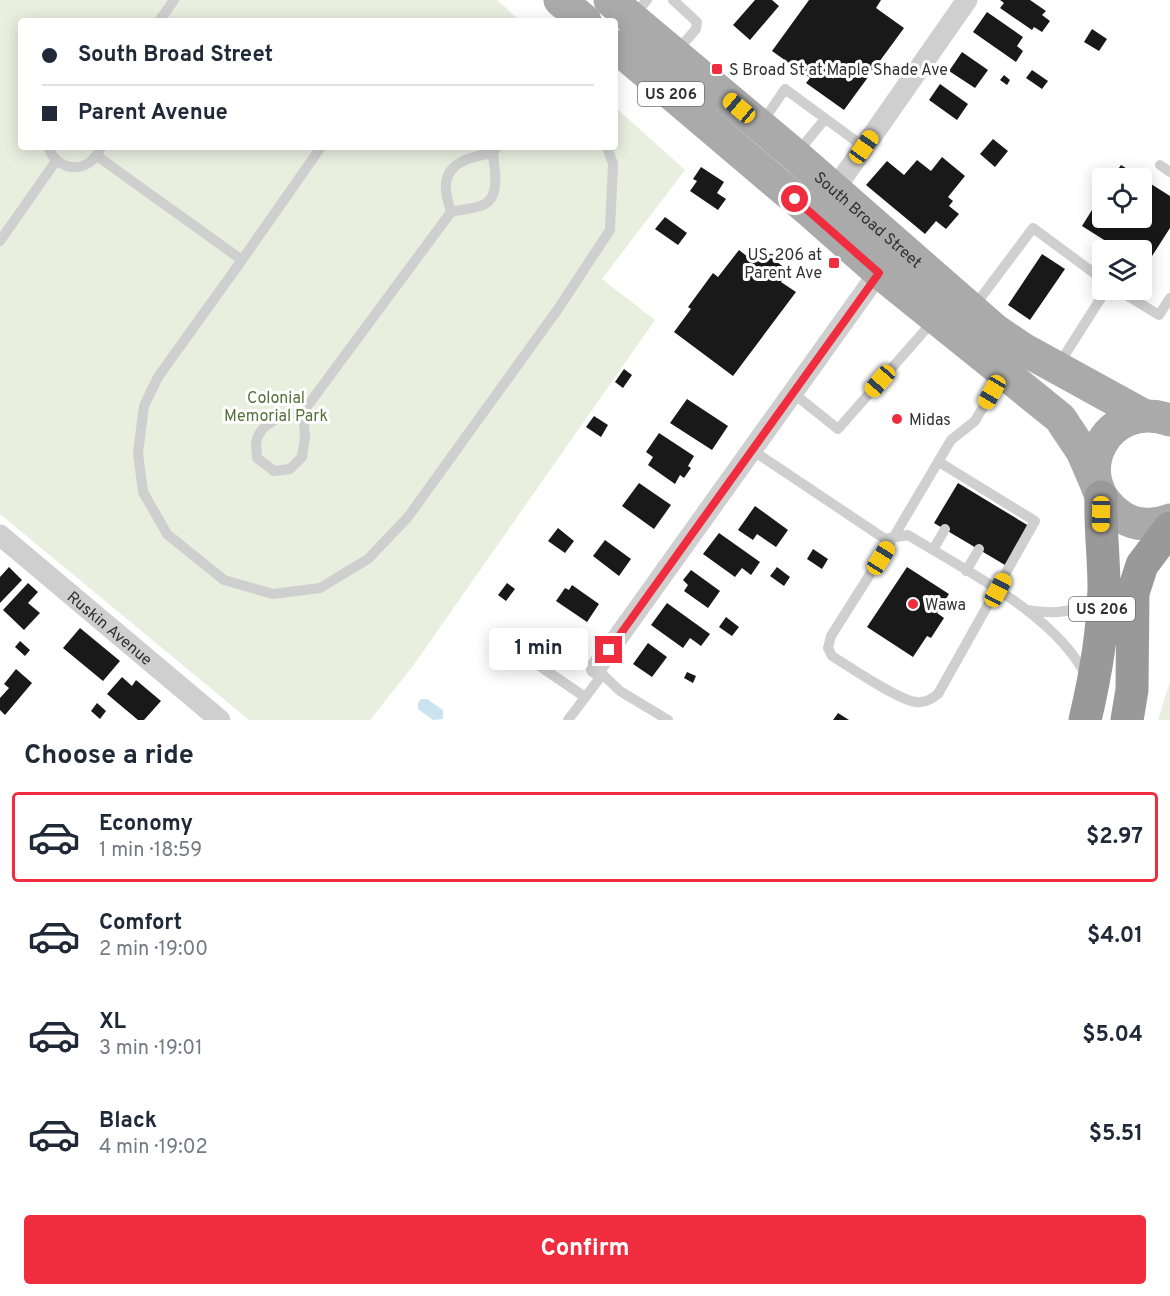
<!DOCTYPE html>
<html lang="en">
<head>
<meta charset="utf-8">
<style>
  body { margin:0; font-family:Overpass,sans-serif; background:#f6f6f7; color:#1f2937; height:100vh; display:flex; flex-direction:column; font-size:22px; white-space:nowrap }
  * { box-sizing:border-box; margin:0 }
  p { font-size:20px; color:#747a83 }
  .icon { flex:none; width:33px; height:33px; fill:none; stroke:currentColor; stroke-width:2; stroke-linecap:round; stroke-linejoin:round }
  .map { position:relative; height:720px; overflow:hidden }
  .side { display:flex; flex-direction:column; background:#fff; flex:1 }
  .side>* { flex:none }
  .guide { position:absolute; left:18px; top:18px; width:600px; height:132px; border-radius:6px; box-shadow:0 3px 15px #0003; display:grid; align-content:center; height:132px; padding:0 24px; background:#fff }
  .fabs { position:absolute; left:1092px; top:168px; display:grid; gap:12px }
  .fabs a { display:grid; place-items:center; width:60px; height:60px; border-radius:6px; background:#fff; box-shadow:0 3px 15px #0003; font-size:30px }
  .end { position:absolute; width:27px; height:27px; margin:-14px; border:8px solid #ef2d3f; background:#fff; box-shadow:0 0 0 3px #fff }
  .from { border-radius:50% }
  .bubble { position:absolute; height:42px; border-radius:6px; background:#fff; box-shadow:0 3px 15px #0003; font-size:20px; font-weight:700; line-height:42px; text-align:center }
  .car { position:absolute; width:18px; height:36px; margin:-18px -9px; border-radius:8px; box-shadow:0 0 4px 2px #0007; background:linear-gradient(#f5c518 24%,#345 0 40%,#f5c518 0 76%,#345 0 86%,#f5c518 0) }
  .guide b { display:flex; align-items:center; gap:21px; height:57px; font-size:22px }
  .guide b+b { border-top:2px solid #e0e1e3 }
  .guide i { width:15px; height:15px; background:#1f2937 }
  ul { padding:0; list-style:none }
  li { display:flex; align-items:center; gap:18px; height:90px; margin:0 12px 9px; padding:0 12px; border:3px solid transparent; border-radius:6px }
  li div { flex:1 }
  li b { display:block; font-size:22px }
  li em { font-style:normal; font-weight:700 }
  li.on { border-color:#ef2d3f }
  li>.icon { width:54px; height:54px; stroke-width:1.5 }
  h2 { padding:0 24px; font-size:27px; line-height:72px }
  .button { display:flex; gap:12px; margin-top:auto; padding:12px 24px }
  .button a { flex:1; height:69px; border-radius:6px; background:#ef2d3f; color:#fff; font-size:24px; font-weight:700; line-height:69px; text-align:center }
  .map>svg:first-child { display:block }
</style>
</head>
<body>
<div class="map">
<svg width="1170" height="720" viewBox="0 0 1170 720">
  <rect width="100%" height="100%" fill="#fff"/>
  <path fill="#e8efdf" d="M0,0h497l23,21h-499v126h594v-40l70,63 -83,109 53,41 -242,346 -43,54h-121l-249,-206z
    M1170,681v39h-12z"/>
  <path fill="#cbe2ef" d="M421,699h6l16,11v9l-10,1 -15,-11v-6z"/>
  <path fill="#191919" d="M755,0h17l7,6 -29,34 -17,-15z
    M809,0h72l-5,8 28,20 -60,82 -38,-27 4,-5 -38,-27z
    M1000,0h30l16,11 -4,4 8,6 -8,11 -8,-5 -2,3 -32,-22 4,-5z
    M987,12l36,25 -6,9 6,5 -7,11 -43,-30z
    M1092,29l15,10 -8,12 -15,-9z
    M962,52l26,18 -13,18 -26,-17z
    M1032,70l16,11 -6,8 -16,-11z
    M1004,75l6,5 -3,5 -7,-5z
    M940,84l28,20 -11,16 -28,-20z
    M993,139l15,12 -13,16 -15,-13z
    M942,157l23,19 -17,21 5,4 -4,5 10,8 -13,15 -10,-8 -11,13 -59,-49 21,-24 17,14 13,-15 14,11z
    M1121,165l49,31v32l-25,39 -3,-3v-14h-22l-38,-24 20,-32v24h40v-40h-30z
    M701,167l23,15 -7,11 9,6 -8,11 -28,-19 7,-10 -4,-2z
    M665,217l22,16 -9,12 -23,-16z
    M739,250l14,11 8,-11 28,21 -8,11 15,10 -63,84 -59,-44 17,-23 -3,-2 25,-34 5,4z
    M1042,254l23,15 -35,51 -22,-15z
    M624,369l8,6 -9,13 -8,-6z
    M687,399l41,27 -16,24 -42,-27z
    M594,416l14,9 -7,12 -15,-10z
    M659,433l35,23 -6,10 3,2 -7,10 -4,-3 -5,9 -27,-19 5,-8 -7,-5z
    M639,483l32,22 -17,24 -32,-23z
    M958,483l71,43 -24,39 -71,-42z
    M755,506l33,24 -12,17 -19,-13 -4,6 -15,-10z
    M558,528l16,13 -9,12 -17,-12z
    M719,533l41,29 -9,13 -9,-7 -7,9 -32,-23z
    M605,540l26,19 -12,17 -26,-20z
    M813,549l15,10 -6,10 -15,-10z
    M9,567l13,13 -22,23v-26z
    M777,567l13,10 -6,9 -14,-10z
    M907,567l42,27 -12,19 7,5 -13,20 -4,-2 -14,21 -46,-30z
    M691,570l29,21 -12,17 -24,-17 4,-6 -5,-5z
    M28,583l10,9 -10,11 12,10 -16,17 -21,-20z
    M507,583l8,6 -9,12 -8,-6z
    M572,585l27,19 -12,18 -31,-21 9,-13 4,2z
    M667,603l43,31 -9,12 -11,-8 -7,10 -32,-23z
    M726,617l13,10 -7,9 -13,-9z
    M80,628l40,33 -17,20 -40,-33z
    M20,641l10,9 -5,6 -10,-9z
    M648,643l19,14 -15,20 -19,-13z
    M16,669l16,14 -27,32 -5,-5v-12l9,-10 -5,-4z
    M687,672l9,4 -3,7 -9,-5z
    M122,677l10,9 4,-6 25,21 -17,19h-6l-31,-26z
    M97,703l9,8 -6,8 -9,-8z
    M838,713l11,7h-16z"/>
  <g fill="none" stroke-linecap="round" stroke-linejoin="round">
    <path stroke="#cfcfcf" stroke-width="10" d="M673,0l24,22 -1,7 -19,22
      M633,16l14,-16
      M159,21l15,-21
      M759,119l11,-8 15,-22 79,58
      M48,147c11,27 42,27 53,0
      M797,153l28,-34
      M97,156l145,104 -84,117 -14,29 -6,47 5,39 24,42 57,46 49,14 47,-6 48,-29 40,-42 150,-208 52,-79 3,-66 -6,-17
      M1160,165l10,7
      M451,212c-2,-7 -5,-16 -5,-23 -2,-27 27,-33 47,-36
      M0,241l56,-80
      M242,260l79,-113
      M1118,290l41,25 11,-17
      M973,308l60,-80 69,51
      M1059,364l47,-74
      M793,393l45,36 96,-109
      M303,412c-17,2 -44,10 -47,31 0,5 1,11 1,15l17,13 16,-2 12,-12 3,-20 -2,-25 148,-200c8,-2 28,-4 34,-8 16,-9 9,-36 8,-51l4,-6
      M752,450l133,89 23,-4c57,35 148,80 178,141
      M939,462l96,59 -97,173c-7,5 -12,9 -22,8 -18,-2 -66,-35 -84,-46l-4,-8 3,-12 62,-98 58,-98 24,-19 26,-45
      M933,550l12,-21
      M966,571l13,-22
      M1027,610c25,4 54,5 70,-19
      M510,646l75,51
      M596,668l24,23 48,29
      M568,720l34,-45"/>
    <g stroke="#cfcfcf" stroke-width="21">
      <path d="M825,196l19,-20 123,-176"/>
      <path id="s1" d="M0,535l220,185"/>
      <path d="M596,668l273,-382 18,-21"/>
    </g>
    <g stroke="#aaa" stroke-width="33">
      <path d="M560,0l25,21"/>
      <path id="s2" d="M610,0l185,155 200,175 28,19 120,66"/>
      <path d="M615,46l197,167 68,60 180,145 22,33 13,30"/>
      <path d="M1170,420c-64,-23 -106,59 -48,97 14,9 33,9 48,3"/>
    </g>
    <path stroke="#999" stroke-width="33" d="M1085,720c10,-42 18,-88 19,-132 0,-30 -4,-61 -3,-91
      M1127,720l5,-30 1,-97 9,-28 28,-37"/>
  </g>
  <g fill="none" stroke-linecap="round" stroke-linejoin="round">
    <path stroke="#ef2d3f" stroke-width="8" d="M609,650l270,-377 -84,-74"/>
  </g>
  <g fill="#ef2d3f" stroke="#fff" stroke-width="2">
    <rect x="711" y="63" width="12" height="12" rx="3"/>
    <rect x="828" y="257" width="12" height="12" rx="3"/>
    <circle cx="897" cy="419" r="6"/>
    <circle cx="913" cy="604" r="6"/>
  </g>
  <g text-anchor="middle" stroke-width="6" stroke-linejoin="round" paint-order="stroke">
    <g fill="#fff" stroke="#707070" stroke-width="1.5">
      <rect x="638" y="82" width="66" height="24" rx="4.5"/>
      <rect x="1069" y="597" width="66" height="24" rx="4.5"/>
    </g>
    <g font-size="15" font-weight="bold" fill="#323232">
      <text x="671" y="99">US 206</text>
      <text x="1102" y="614">US 206</text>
    </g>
    <g font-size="16" fill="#323232" stroke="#fff" text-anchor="start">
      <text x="729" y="75">S Broad St at Maple Shade Ave</text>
      <text x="822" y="260" text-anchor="end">US-206 at<tspan x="822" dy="18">Parent Ave</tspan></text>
      <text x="909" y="425">Midas</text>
      <text x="925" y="610">Wawa</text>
    </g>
    <g font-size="16" fill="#323232" stroke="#fff">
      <text dy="6" stroke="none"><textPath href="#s2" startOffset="339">South Broad Street</textPath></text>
      <text dy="6" stroke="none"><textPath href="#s1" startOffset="144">Ruskin Avenue</textPath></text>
    </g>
    <g font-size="16" fill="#55713b" stroke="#fff">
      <text x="276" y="403">Colonial<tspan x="276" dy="18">Memorial Park</tspan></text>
    </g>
  </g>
</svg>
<div class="fabs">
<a><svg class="icon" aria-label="locate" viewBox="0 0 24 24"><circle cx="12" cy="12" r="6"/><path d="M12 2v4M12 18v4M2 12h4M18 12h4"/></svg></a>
<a><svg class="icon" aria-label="layers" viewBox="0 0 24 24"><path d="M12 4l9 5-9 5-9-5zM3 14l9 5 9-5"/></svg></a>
</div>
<i class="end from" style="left:795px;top:199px"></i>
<i class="end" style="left:609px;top:650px"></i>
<div class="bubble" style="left:489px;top:628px;width:99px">1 min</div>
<i class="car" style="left:739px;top:108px;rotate:310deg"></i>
<i class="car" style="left:864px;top:147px;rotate:35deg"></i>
<i class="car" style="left:880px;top:381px;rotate:221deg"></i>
<i class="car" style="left:992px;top:392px;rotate:210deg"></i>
<i class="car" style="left:1101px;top:514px;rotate:181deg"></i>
<i class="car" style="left:881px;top:558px;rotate:32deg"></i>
<i class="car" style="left:998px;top:590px;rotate:28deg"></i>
<div class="guide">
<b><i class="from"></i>South Broad Street</b>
<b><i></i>Parent Avenue</b>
</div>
</div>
<section class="side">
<h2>Choose a ride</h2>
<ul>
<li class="on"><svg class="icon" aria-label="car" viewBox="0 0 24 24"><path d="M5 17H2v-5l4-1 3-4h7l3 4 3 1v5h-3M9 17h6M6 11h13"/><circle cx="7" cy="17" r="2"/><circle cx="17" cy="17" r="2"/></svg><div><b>Economy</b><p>1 min · 18:59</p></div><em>$2.97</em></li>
<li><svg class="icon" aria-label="car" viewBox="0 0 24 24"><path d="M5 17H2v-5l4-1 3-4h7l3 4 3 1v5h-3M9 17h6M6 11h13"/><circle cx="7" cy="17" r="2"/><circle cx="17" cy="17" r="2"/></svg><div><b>Comfort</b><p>2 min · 19:00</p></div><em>$4.01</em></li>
<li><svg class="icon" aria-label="car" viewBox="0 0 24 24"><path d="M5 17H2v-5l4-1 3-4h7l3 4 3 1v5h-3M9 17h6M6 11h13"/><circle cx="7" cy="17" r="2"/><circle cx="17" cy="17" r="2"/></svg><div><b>XL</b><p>3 min · 19:01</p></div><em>$5.04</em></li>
<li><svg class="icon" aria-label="car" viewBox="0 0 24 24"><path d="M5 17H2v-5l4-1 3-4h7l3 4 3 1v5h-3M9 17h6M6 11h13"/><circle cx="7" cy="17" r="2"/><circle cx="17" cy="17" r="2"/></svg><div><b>Black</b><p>4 min · 19:02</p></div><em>$5.51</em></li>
</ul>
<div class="button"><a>Confirm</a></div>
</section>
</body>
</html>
